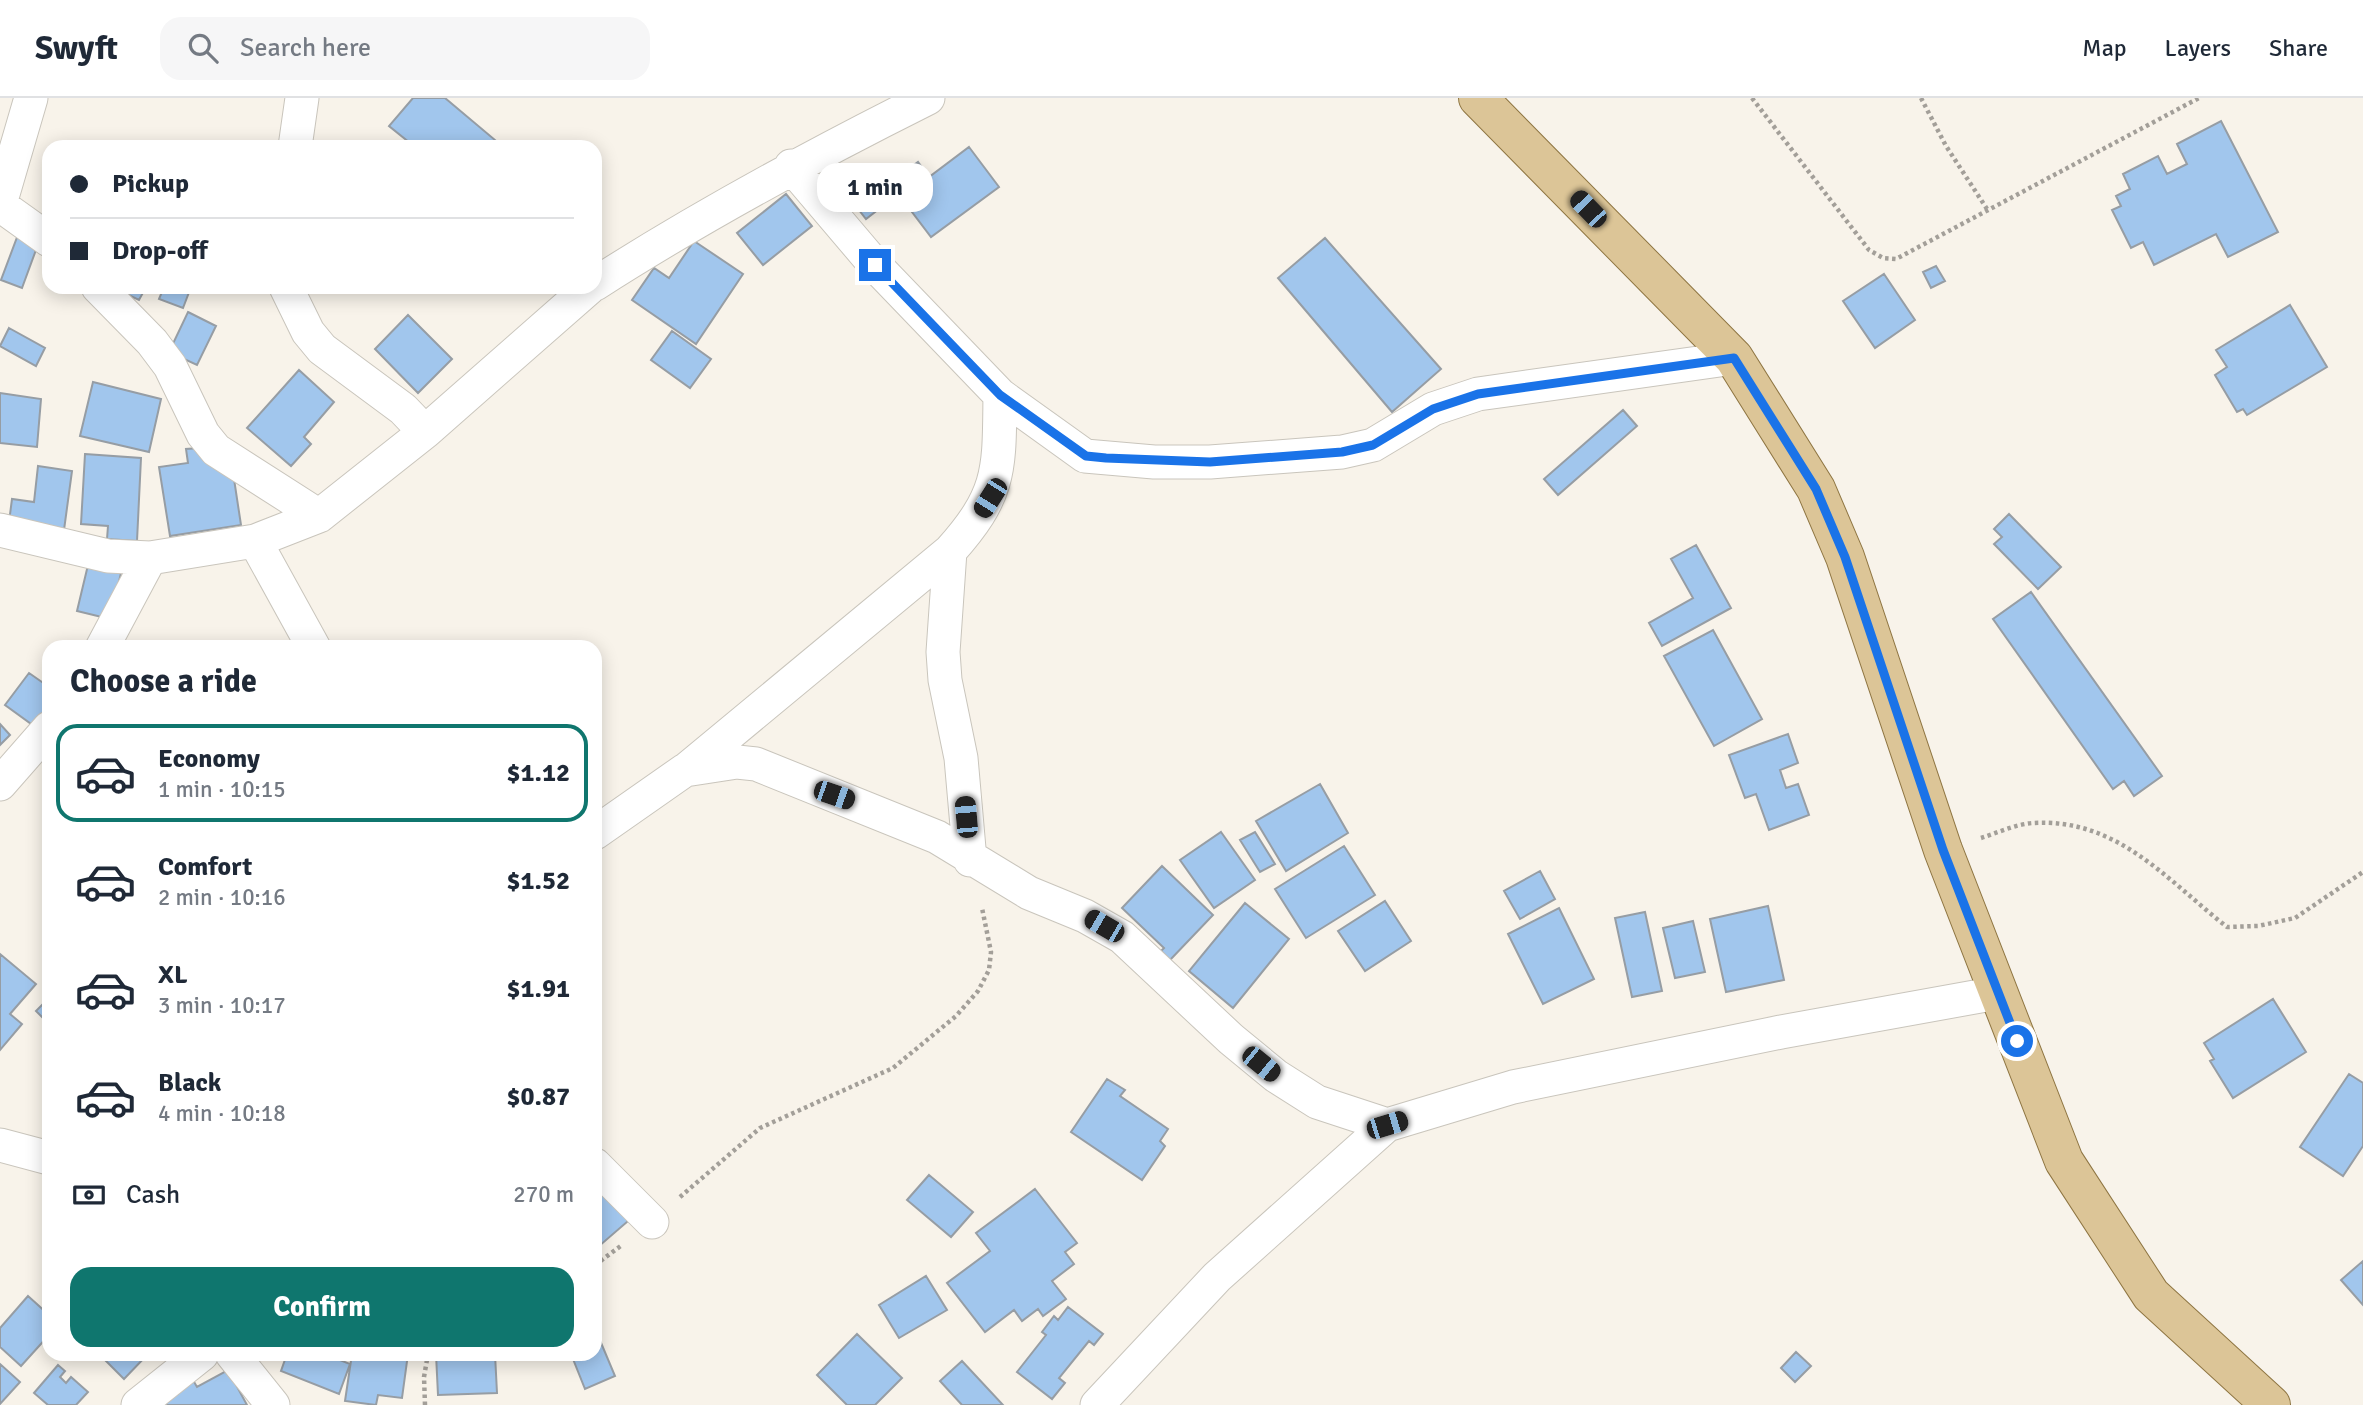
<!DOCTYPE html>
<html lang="en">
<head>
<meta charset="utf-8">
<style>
  body { margin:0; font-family:Signika,sans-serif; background:#f6f6f7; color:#1f2937; height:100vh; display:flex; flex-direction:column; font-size:26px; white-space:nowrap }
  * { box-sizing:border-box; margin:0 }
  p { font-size:23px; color:#747a83 }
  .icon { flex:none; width:38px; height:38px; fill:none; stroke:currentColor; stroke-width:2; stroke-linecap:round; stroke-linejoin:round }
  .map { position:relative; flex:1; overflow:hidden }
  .sheet { position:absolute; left:42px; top:542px; width:560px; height:721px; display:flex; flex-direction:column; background:#fff; border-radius:21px; box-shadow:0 4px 18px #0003 }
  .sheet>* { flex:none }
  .guide { position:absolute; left:42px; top:42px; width:560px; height:154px; border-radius:21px; box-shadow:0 4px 18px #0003; display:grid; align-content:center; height:154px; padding:0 28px; background:#fff }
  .end { position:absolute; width:32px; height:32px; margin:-16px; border:9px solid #1a73e8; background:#fff; box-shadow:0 0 0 4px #fff }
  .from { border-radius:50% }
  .bubble { position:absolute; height:49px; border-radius:21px; background:#fff; box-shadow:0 4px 18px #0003; font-size:23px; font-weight:800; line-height:49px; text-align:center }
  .car { position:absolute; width:21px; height:42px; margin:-21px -10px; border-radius:9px; box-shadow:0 0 5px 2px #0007; background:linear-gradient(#222 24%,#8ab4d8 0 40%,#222 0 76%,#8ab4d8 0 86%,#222 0) }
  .guide b { display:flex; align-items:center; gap:24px; height:66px; font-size:26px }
  .guide b+b { border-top:2px solid #e0e1e3 }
  .guide i { width:18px; height:18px; background:#1f2937 }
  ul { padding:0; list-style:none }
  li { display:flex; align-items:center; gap:21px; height:98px; margin:0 14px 10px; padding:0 14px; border:4px solid transparent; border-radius:21px }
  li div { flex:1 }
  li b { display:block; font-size:26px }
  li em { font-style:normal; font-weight:800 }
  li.on { border-color:#0f766e }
  li>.icon { width:63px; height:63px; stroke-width:1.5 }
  h2 { padding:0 28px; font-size:32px; line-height:84px }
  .pay { display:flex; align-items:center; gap:18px; height:77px; padding:0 28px; font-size:26px }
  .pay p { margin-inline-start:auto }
  .cta { display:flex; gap:14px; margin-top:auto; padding:14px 28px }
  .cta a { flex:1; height:80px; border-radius:21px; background:#0f766e; color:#fff; font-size:28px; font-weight:800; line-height:80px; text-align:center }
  header { display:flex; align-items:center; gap:42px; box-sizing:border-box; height:98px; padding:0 35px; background:#fff; border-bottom:2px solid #e0e1e3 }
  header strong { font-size:33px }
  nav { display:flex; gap:38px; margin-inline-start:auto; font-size:24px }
  .search { width:490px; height:63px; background:#f6f6f7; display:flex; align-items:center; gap:18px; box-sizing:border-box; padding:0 24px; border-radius:21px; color:#747a83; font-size:26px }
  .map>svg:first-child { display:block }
</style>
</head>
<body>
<header>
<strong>Swyft</strong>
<div class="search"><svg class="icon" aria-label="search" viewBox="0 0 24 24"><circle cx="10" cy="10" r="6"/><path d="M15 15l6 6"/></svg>Search here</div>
<nav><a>Map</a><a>Layers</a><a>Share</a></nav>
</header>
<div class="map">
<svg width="2363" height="1307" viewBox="0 0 2363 1307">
  <rect width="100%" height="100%" fill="#f8f3ea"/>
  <path fill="#a1c6ed" stroke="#969da4" stroke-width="2" d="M413,0h32l50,42 -6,7h-74l-26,-21z
    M2221,23l57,111 -50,25 -12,-23 -62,31 -11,-23 -12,6 -19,-38 9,-4 -5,-10 14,-7 -7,-15 35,-18 9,18 20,-10 -10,-20z
    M969,49l30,40 -68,50 -41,-54 28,-21 11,15z
    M873,92l11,15 -18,14 -11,-14z
    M786,96l26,32 -49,39 -26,-32z
    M19,134l21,7 -18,49 -21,-8z
    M1325,140l116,131 -49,43 -114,-134z
    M694,143l49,33 -47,70 -64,-44 22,-32 15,10z
    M1936,168l9,15 -14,7 -8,-16z
    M1884,176l31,46 -40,28 -32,-47z
    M120,189h26l-7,13 -21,-10z
    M164,189h27l-8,21 -24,-9z
    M2290,207l37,62 -80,48 -4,-6 -6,3 -22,-37 12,-8 -11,-17z
    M188,214l28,14 -19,39 -28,-13z
    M408,217l44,44 -34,34 -43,-44z
    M9,230l36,20 -9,18 -36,-20z
    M672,233l39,28 -21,29 -39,-28z
    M299,272l35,32 -30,35 7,7 -20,22 -44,-38z
    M93,284l68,17 -12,53 -69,-16z
    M0,295l41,6 -4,48 -37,-4z
    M1623,312l14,16 -79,69 -14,-16z
    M229,348l12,79 -71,11 -11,-69 29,-4 -2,-14z
    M85,356l56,4 -4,83 -30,-2 1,-13 -27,-2z
    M38,368l34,5 -8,59 -55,-8 3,-23 22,3z
    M2009,416l52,53 -23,22 -44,-45 8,-7 -8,-8z
    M1696,447l35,63 -69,38 -13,-23 44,-25 -22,-39z
    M88,467l33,8 -11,46 -33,-8z
    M2031,494l131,184 -28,20 -10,-15 -11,8 -120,-170z
    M1713,532l49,89 -48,27 -50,-90z
    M29,575l20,14v18l-15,21 -29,-21z
    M0,626l10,11 -10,10z
    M1788,636l10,29 -18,7 6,18 12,-4 11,31 -40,15 -13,-36 -11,4 -16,-43z
    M1320,686l28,49 -62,38 -30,-50z
    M1221,734l34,48 -41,28 -34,-48z
    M1255,734l20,32 -15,8 -20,-32z
    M1344,748l31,49 -69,43 -31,-49z
    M1162,768l51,49 -43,45 -9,-9 3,-3 -42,-40z
    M1540,773l15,28 -35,20 -16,-28z
    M1385,803l26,40 -46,30 -27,-40z
    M1245,805l44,36 -56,69 -44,-37z
    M1768,808l16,74 -58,12 -16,-73z
    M1559,810l35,71 -51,25 -35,-70z
    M1645,814l17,79 -30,6 -17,-79z
    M1693,823l12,51 -30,6 -12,-50z
    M0,856l36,30 -26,30 12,10 -22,26z
    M49,900v26l-13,-13z
    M2273,901l33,53 -73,46 -23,-37 4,-2 -10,-16z
    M2349,976l14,9v63l-20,30 -43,-29z
    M1107,981l18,11 -5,6 48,33 -8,12 5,5 -23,34 -71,-48z
    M595,1077l40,40 -37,32 -3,-3z
    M929,1077l44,37 -22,25 -44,-37z
    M1035,1091l42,54 -12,9 9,12 -22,17 14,18 -23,17 -5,-7 -16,12 -8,-11 -29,22 -38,-49 43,-32 -14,-18z
    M2363,1163v44l-22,-25z
    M926,1178l21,34 -48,28 -20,-33z
    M28,1198l21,19v20l-28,31 -21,-19v-19z
    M1068,1209l35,27 -9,11 -5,-4 -30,37 6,5 -13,16 -35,-27 29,-37 -4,-3 12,-16 4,4z
    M857,1236l45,44 -27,27h-28l-30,-30z
    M599,1240l16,38 -30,13 -14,-35h24v-15z
    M1796,1254l15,14 -16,16 -14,-14z
    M99,1256h49l-24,25z
    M287,1256h38l25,10 -11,30 -58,-23z
    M352,1256h56l-6,44 -24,-3 -2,10 -31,-4z
    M436,1256h59l2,39 -59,2z
    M962,1263l41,44h-41l-22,-24z
    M0,1266l20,18 -20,22z
    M58,1267l7,6 -5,6 6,6 5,-6 17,15 -12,13h-28l-14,-12z
    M228,1272l19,35h-97l43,-25 4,7z"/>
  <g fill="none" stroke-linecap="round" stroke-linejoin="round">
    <defs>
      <path id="street" d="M295,49l7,-49
        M791,68l84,99 125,130 85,61 69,6h56l132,-10 31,-7 60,-36 45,-15 256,-36
        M0,106l31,-106
        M0,107l49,35
        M595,186c109,-70 217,-128 333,-186
        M98,189l54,55 18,24 33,68 13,16 103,66
        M286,189l22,45 14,17 81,60 22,23
        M0,432l108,26 42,2 105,-17 64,-25 106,-84 165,-145
        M255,443l59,107
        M950,453l-7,101 2,28 16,78 9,102
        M102,550l48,-90
        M687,671l263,-218c52,-58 49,-82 50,-156
        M0,686l49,-56
        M595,735l90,-63 52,-8 19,2 181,73 92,56 56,23 37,21 109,102 45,37 41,26 70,23
        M0,1047l49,13
        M595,1067l57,57
        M232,1256l41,51
        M138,1307l64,-51
        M1097,1307l120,-128 170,-152 126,-38 268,-55 216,-39"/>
      <path id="primary" d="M1478,0l256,260 82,131 29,68 98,293 121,311 87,134 120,110"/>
    </defs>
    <use href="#street" stroke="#c9c5bc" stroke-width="35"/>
    <use href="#primary" stroke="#8e7542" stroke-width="40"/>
    <path stroke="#a39f99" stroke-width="4.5" stroke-dasharray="3.5 3.5" stroke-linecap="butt" d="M1752,0l117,152 14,8 13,1 303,-161
      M1921,0l25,48 41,63
      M1981,740c16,-5 35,-14 52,-15 84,-5 133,56 194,104l31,-1 37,-8 68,-46
      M680,1099l80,-69 133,-60 63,-52 22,-25 11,-21 2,-18 -9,-44
      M595,1167l27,-20
      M425,1307l-1,-28 4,-23"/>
    <use href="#street" stroke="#fff" stroke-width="33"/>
    <use href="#primary" stroke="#dcc597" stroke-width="38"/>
  </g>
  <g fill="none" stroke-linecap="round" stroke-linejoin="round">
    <path stroke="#1a73e8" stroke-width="9" d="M875,167l125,130 86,61 20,2 104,4 132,-10 31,-7 60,-36 45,-15 256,-36 82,131 29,68 98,293 74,191"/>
  </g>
</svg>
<i class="end from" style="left:2017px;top:943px"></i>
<i class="end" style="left:875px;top:167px"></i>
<div class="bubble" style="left:817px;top:65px;width:116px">1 min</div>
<i class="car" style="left:1588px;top:111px;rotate:316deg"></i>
<i class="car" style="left:990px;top:400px;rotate:212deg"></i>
<i class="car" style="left:834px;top:697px;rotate:109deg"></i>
<i class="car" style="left:966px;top:719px;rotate:355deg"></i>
<i class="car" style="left:1104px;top:828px;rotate:300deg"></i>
<i class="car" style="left:1261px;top:966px;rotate:129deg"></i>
<i class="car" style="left:1387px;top:1027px;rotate:73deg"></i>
<div class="guide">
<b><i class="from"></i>Pickup</b>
<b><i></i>Drop-off</b>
</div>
<section class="sheet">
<h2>Choose a ride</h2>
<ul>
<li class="on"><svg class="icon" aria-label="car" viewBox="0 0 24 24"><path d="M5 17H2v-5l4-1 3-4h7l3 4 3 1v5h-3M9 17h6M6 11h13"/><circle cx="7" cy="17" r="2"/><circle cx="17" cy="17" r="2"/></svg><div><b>Economy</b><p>1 min · 10:15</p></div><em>$1.12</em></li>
<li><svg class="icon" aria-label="car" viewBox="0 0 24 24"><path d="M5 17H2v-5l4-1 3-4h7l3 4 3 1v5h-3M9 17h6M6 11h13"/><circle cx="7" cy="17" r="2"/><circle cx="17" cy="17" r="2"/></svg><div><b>Comfort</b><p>2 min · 10:16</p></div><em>$1.52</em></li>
<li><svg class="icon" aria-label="car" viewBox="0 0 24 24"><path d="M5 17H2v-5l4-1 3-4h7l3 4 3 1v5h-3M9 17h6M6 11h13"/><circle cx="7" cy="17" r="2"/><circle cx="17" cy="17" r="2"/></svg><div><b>XL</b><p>3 min · 10:17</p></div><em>$1.91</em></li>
<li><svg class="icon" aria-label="car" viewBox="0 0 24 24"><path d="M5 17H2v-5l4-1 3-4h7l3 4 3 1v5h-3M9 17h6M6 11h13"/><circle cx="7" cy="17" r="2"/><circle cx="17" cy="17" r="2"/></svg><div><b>Black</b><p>4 min · 10:18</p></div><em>$0.87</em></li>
</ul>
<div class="pay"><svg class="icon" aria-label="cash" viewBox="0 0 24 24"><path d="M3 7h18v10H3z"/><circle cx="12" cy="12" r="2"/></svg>Cash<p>270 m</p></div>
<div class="cta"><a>Confirm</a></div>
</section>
</div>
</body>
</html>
